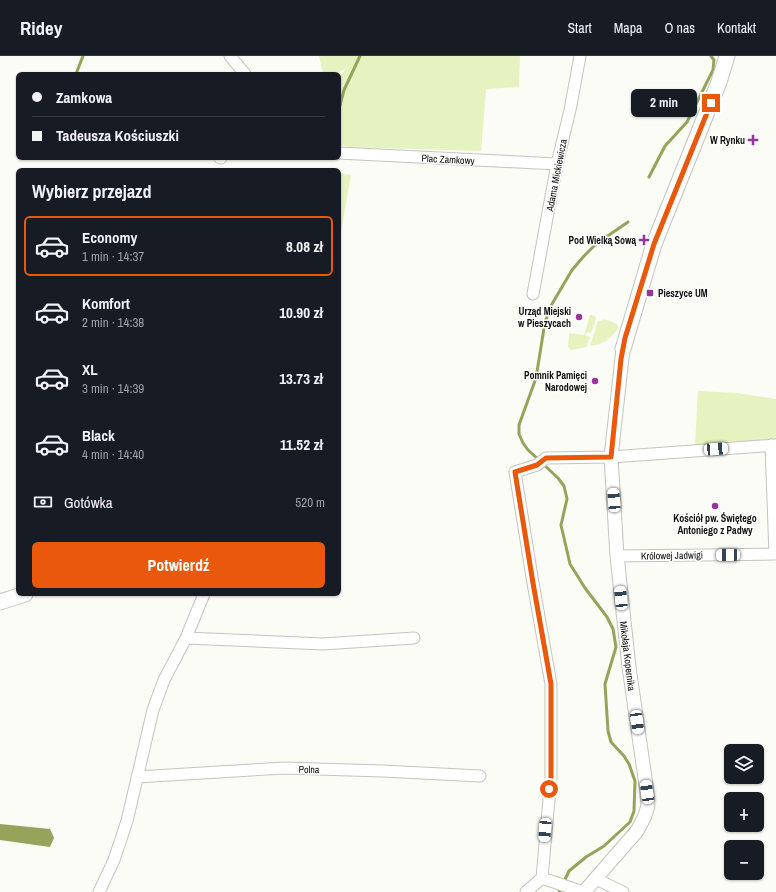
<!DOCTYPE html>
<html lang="pl">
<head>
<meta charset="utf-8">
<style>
  body { margin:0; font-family:"Archivo Narrow",sans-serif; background:#20242c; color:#f1f3f6; height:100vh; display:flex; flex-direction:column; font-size:15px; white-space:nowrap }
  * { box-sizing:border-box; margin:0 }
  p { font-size:13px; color:#9ea1a6 }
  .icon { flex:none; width:22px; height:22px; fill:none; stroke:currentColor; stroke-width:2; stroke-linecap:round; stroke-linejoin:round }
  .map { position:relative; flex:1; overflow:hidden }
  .sheet { position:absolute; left:16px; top:112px; width:325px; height:428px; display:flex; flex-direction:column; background:#171b24; border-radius:6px; box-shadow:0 1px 3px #0004 }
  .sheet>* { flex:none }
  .top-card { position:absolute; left:16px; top:16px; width:325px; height:88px; border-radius:6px; box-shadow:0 1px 3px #0004; display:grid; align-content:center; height:88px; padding:0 16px; background:#171b24 }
  .fabs { position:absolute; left:724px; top:688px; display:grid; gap:8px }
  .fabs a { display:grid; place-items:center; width:40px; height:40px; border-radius:6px; background:#171b24; box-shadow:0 1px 3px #0004; font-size:20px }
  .end { position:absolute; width:18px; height:18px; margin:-9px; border:5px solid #ea580c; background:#fff; box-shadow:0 0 0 2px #fff }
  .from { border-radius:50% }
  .bubble { position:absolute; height:28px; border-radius:6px; background:#171b24; box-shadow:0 1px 3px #0004; font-size:13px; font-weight:700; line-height:28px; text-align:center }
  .car { position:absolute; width:12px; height:24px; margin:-12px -6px; border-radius:5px; box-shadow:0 0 3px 1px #0007; background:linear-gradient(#fff 24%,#345 0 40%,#fff 0 76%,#345 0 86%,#fff 0) }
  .top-card b { display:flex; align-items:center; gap:14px; height:38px; font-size:15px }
  .top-card b+b { border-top:1px solid #363941 }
  .top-card i { width:10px; height:10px; background:#f1f3f6 }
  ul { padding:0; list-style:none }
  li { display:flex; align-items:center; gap:12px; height:60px; margin:0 8px 6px; padding:0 8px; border:2px solid transparent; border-radius:6px }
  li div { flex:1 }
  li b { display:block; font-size:15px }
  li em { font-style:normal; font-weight:700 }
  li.on { border-color:#ea580c }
  li>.icon { width:36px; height:36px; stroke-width:1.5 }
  h2 { padding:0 16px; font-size:18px; line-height:48px }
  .pay { display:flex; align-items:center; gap:10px; height:44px; padding:0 16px; font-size:15px }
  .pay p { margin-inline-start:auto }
  .button { display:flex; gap:8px; margin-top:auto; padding:8px 16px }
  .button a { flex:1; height:46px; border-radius:6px; background:#ea580c; color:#fff; font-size:16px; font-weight:700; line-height:46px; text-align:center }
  header { display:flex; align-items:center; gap:24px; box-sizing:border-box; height:56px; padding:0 20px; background:#171b24; border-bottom:1px solid #363941 }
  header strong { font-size:19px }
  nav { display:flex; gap:22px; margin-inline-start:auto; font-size:14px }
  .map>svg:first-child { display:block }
</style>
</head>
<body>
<header>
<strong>Ridey</strong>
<nav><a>Start</a><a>Mapa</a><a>O nas</a><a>Kontakt</a></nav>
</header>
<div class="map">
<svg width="776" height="836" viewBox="0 0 776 836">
  <rect width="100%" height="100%" fill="#fafcf5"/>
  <path fill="#e6f2bf" d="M319,0h201l-1,31 -33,2 -5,62 -131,-4 -11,-2v-67l8,-11 -10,7h-14z
    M339,117l12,2 -11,62h-1z
    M590,259l5,1 1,3 -5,14 -4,-1 -2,3 5,2 -4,10 -15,3 -3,-3 1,-14 15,2z
    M603,263l12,4 4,4c-8,11 -15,18 -29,19l8,-25h4z
    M698,335l39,2 39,6v40l-81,6z"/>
  <path fill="#95a45a" d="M0,768l50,5 4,9 -4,9 -50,-7z"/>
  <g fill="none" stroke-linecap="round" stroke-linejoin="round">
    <path stroke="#95a45a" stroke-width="3" d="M76,18l7,-18
      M339,53l5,-19 16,-34
      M649,121l16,-31 22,-24 26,-52 1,-10 -3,-4
      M539,404l-11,-10 -5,-7 -4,-9v-9l17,-47 9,-56 7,-18 20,-34 12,-14 12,-12 32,-22
      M543,408l15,14 6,8 3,13 -6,26 9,39 15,24 22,29 6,12 3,18 -11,37 3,47 3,11 13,14 5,8 6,17 -1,30 -4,11 -26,24 -18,11 -17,14 -10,21"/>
    <defs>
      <path id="minor" d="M230,0l15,18
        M339,97l218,11
        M220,102h1
        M533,238l24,-130 13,-54 10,-54
        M771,389l4,109
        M617,500l159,-2
        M186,582l137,6 91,-6
        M137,721l147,-9 99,3 97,5
        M542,822l41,14
        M596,823l27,13
        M99,836l15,-32 13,-39 26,-111 11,-30 22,-42 18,-44
        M526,836l16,-14 9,-101v-93l-18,-101 -18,-111 22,-7 9,-7 65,-1 165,-12"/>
      <path id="tertiary" d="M584,836l53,-61 7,-13 4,-12 -1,-14 -18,-125 -12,-111 -6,-99 12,-108"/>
      <path id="secondary" d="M623,293l31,-105 65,-162 8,-26
        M0,546l25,-8"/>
    </defs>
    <use href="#minor" stroke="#c3c5be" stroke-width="13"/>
    <use href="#tertiary" stroke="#c3c5be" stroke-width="15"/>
    <use href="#secondary" stroke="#c3c5be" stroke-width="17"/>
    <use href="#minor" stroke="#fff" stroke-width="11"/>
    <use href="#tertiary" stroke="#fff" stroke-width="13"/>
    <use href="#secondary" stroke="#fff" stroke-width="15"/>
  </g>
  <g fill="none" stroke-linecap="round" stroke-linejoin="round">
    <path stroke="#ea580c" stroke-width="5" d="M549,733l2,-12v-93l-18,-101 -18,-111 22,-7 9,-7 65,-1 10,-98 4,-21 29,-94 57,-141"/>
  </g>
  <g fill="#97359b" stroke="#fff" stroke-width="1.5">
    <path d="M751 78h4v4h4v4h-4v4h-4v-4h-4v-4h4z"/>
    <path d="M642 178h4v4h4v4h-4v4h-4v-4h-4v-4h4z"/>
    <rect x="646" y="233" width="8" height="8" rx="2"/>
    <circle cx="579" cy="261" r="4"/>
    <circle cx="595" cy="325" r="4"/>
    <circle cx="715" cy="450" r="4"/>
  </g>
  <g text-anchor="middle" stroke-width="3" stroke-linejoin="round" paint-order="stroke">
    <g font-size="10" font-weight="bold" fill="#0d0d0b" stroke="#fff" text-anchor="end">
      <text x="745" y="88">W Rynku</text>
      <text x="636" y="188">Pod Wielką Sową</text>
      <text x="658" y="241" text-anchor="start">Pieszyce UM</text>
      <text x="571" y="259">Urząd Miejski<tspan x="571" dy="12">w Pieszycach</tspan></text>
      <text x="587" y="323">Pomnik Pamięci<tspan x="587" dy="12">Narodowej</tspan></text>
      <text x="715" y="466" text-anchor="middle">Kościół pw. Świętego<tspan x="715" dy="12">Antoniego z Padwy</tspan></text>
    </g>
    <g font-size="10" fill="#0d0d0b" stroke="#fff">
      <text transform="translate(448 103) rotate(3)" y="4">Plac Zamkowy</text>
      <text transform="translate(556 119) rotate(-79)" y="4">Adama Mickiewicza</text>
      <text transform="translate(672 499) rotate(-1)" y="4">Królowej Jadwigi</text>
      <text transform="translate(628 600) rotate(83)" y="4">Mikołaja Kopernika</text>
      <text transform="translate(309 713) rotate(1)" y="4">Polna</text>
    </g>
  </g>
</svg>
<div class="fabs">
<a><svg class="icon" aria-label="layers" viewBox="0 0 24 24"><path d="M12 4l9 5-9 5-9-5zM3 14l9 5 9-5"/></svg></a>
<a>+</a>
<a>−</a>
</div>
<i class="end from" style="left:549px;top:733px"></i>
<i class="end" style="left:711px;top:47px"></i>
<div class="bubble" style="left:631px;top:33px;width:66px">2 min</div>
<i class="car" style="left:716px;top:393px;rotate:86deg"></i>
<i class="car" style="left:614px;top:444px;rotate:356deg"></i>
<i class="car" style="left:728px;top:499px;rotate:269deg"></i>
<i class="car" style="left:621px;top:542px;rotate:354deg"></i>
<i class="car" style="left:637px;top:666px;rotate:172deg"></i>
<i class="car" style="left:647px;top:736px;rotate:352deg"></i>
<i class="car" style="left:545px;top:774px;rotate:184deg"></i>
<div class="top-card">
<b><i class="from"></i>Zamkowa</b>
<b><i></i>Tadeusza Kościuszki</b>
</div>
<section class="sheet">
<h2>Wybierz przejazd</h2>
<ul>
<li class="on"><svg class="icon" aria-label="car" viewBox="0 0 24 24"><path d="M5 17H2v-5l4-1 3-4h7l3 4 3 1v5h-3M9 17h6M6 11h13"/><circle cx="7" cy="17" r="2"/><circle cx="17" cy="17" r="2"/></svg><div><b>Economy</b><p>1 min · 14:37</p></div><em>8.08 zł</em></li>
<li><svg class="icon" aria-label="car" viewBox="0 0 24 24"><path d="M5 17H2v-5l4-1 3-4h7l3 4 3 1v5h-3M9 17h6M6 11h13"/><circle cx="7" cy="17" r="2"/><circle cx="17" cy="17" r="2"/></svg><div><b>Komfort</b><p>2 min · 14:38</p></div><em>10.90 zł</em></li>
<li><svg class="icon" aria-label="car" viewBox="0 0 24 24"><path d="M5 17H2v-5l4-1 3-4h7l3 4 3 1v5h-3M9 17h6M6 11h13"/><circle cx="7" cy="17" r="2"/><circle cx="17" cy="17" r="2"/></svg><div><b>XL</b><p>3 min · 14:39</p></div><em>13.73 zł</em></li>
<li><svg class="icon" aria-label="car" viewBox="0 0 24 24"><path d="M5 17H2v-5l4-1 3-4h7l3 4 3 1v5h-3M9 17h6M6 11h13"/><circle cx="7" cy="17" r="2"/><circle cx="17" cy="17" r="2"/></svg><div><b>Black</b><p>4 min · 14:40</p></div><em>11.52 zł</em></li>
</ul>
<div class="pay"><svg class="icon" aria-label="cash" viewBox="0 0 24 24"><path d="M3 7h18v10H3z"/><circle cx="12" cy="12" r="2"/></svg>Gotówka<p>520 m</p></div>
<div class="button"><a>Potwierdź</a></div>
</section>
</div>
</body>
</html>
